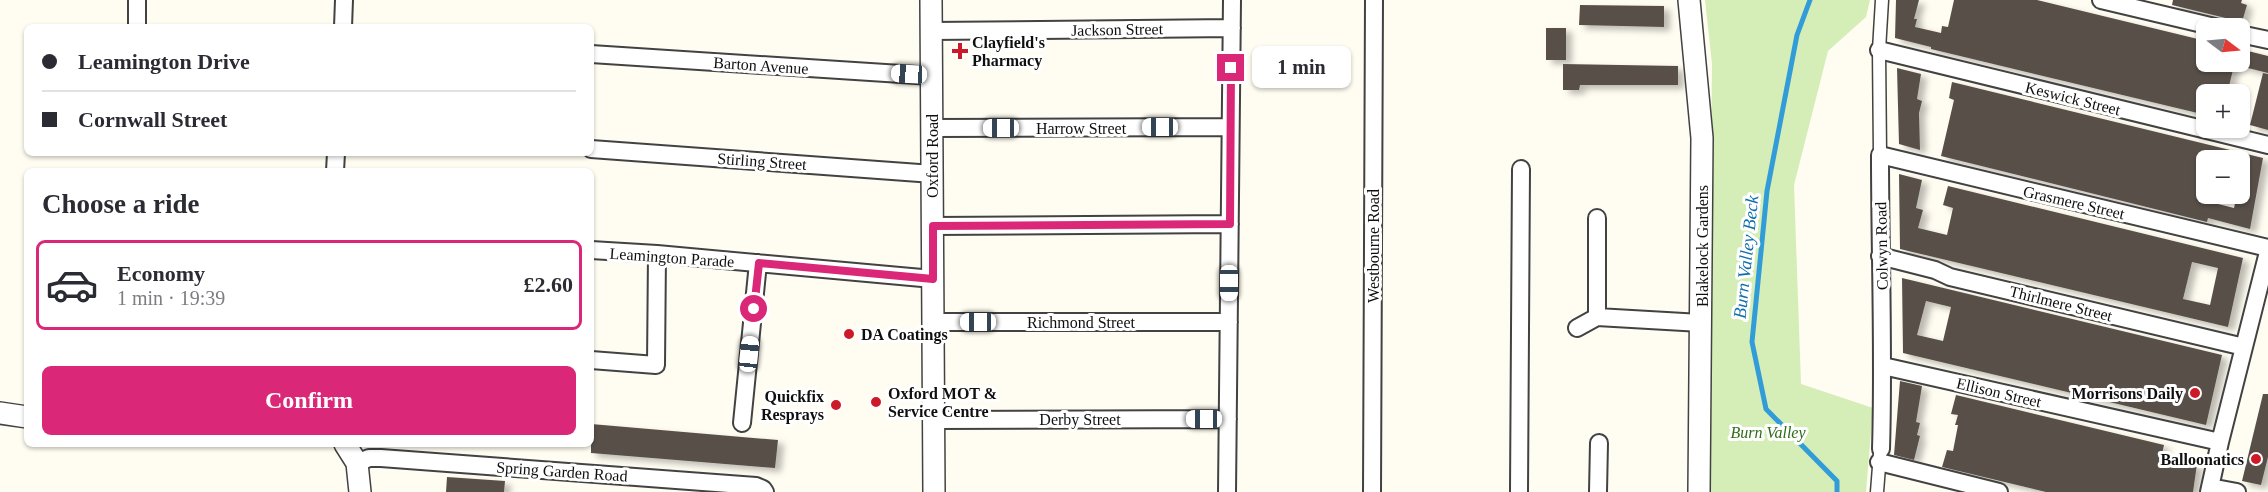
<!DOCTYPE html>
<html lang="en">
<head>
<meta charset="utf-8">
<style>
  body { margin:0; font-family:"Times New Roman",serif; background:#f2f2f3; color:#2b2b33; height:100vh; display:flex; flex-direction:column; font-size:22px; white-space:nowrap }
  * { box-sizing:border-box; margin:0 }
  p { font-size:20px; color:#7c7c81 }
  .icon { flex:none; width:33px; height:33px; fill:none; stroke:currentColor; stroke-width:2; stroke-linecap:round; stroke-linejoin:round }
  .map { position:relative; flex:1; overflow:hidden }
  .drawer { position:absolute; left:24px; top:168px; width:570px; height:279px; display:flex; flex-direction:column; background:#fff; border-radius:9px; box-shadow:0 2px 4px #0004 }
  .drawer>* { flex:none }
  .guide { position:absolute; left:24px; top:24px; width:570px; height:132px; border-radius:9px; box-shadow:0 2px 4px #0004; display:grid; align-content:center; height:132px; padding:0 18px; background:#fff }
  .needle { width:39px; rotate:106deg }
  .controls { position:absolute; left:2196px; top:18px; display:grid; gap:12px }
  .controls a { display:grid; place-items:center; width:54px; height:54px; border-radius:9px; background:#fff; box-shadow:0 2px 4px #0004; font-size:30px }
  .end { position:absolute; width:27px; height:27px; margin:-14px; border:8px solid #db2777; background:#fff; box-shadow:0 0 0 3px #fff }
  .from { border-radius:50% }
  .bubble { position:absolute; height:42px; border-radius:9px; background:#fff; box-shadow:0 2px 4px #0004; font-size:20px; font-weight:700; line-height:42px; text-align:center }
  .car { position:absolute; width:18px; height:36px; margin:-18px -9px; border-radius:8px; box-shadow:0 0 4px 2px #0007; background:linear-gradient(#fff 24%,#345 0 40%,#fff 0 76%,#345 0 86%,#fff 0) }
  .guide b { display:flex; align-items:center; gap:21px; height:57px; font-size:22px }
  .guide b+b { border-top:2px solid #e1e1e2 }
  .guide i { width:15px; height:15px; background:#2b2b33 }
  ul { padding:0; list-style:none }
  li { display:flex; align-items:center; gap:18px; height:90px; margin:0 12px 9px; padding:0 6px; border:3px solid #e1e1e2; border-radius:9px }
  li div { flex:1 }
  li b { display:block; font-size:22px }
  li em { font-style:normal; font-weight:700 }
  li.current { border-color:#db2777 }
  li>.icon { width:54px; height:54px; stroke-width:1.5 }
  h2 { padding:0 18px; font-size:27px; line-height:72px }
  .button { display:flex; gap:12px; margin-top:auto; padding:12px 18px }
  .button a { flex:1; height:69px; border-radius:9px; background:#db2777; color:#fff; font-size:24px; font-weight:700; line-height:69px; text-align:center }
  .map>svg:first-child { display:block }
</style>
</head>
<body>
<div class="map">
<svg width="2268" height="492" viewBox="0 0 2268 492">
  <defs>
    <filter id="shadow"><feDropShadow dx="6" dy="4" stdDeviation="3" flood-color="#0004"/></filter>
  </defs>
  <rect width="100%" height="100%" fill="#fffcf1"/>
  <path fill="#d5eeb7" d="M1705,0h165l-4,17 -38,34 -34,134 7,199 72,24 -7,84h-156l-1,-125 3,-303z"/>
  <g fill="none" stroke-linecap="round" stroke-linejoin="round">
    <path stroke="#329cd9" stroke-width="5" d="M1810,0l-13,35 -30,156 -15,151 14,67 71,72v11"/>
  </g>
  <path fill="#59504a" fill-rule="evenodd" filter="url(#shadow)" d="M1896,0h23l-5,19h3l-2,8 26,6 1,-7 6,1 6,-27h83l169,41v21h29l-8,32h-21v21l-275,-66v-2l-36,-9z
    M2173,0h69l-1,3 6,2 -5,17 -70,-17z
    M1580,5l84,1v21l-85,-2z
    M1546,28h20v32h-20z
    M2240,49l28,7v17l-28,-7z
    M1563,64l115,2v19h-98l-1,5h-16z
    M1897,68l24,6 -4,25 5,2 -3,12 1,37 -21,-6z
    M2263,73l5,1v56l-18,-5z
    M1952,82l311,76 -13,71 -42,-11 -1,4 -266,-66 13,-56 -5,-2zM2206,160h34v34h-3l-3,14 -28,-7z
    M1899,174l23,6 -6,28 7,2 -5,18 29,7 6,-27 -10,-3 5,-19 295,72 -15,69 -328,-78zM2192,262l26,6 -8,37 -27,-6z
    M1902,278l320,77 -16,70 -303,-72zM1926,301l25,6 -8,34 -26,-6z
    M1900,381l22,5 -6,36 4,1 -3,12 3,1 -6,24 -20,-5z
    M2263,394h5v63l-7,28 -19,-4z
    M1956,395l208,50 -3,13 36,6 -4,28h-147l-104,-25 5,-17 6,1 5,-26h-3l3,-10 -7,-1z
    M591,424l187,16 -3,28 -184,-15z
    M447,477l58,4 -1,11h-58z"/>
  <g fill="none" stroke-linecap="round" stroke-linejoin="round">
    <defs>
      <path id="pedestrian" d="M1880,155l-1,-105 3,-50
        M1877,492l3,-38"/>
      <path id="minor" d="M137,0v27
        M2101,0l118,28
        M343,27l1,-27
        M931,31l301,-3
        M2240,34l28,6
        M1879,50l389,95
        M591,54l341,22
        M932,128l298,-1
        M591,149l342,25
        M335,171l1,-18
        M933,226l297,-2
        M591,250l66,4 276,25
        M1880,256l55,14 15,7 294,70
        M1597,317v-99
        M933,322h296
        M1577,328l20,-11 104,6
        M591,360l65,5 1,-111
        M1883,366l337,76
        M933,420l295,-1
        M742,423l16,-160
        M1881,449c3,-98 -1,-196 -1,-294l388,93
        M1879,462l120,30
        M357,463l12,-5h12l375,28 7,3 2,3
        M2210,487l27,5
        M1227,492l5,-492
        M1372,492l2,-492
        M1519,492l2,-323
        M1598,492l1,-49
        M2209,492l11,-50 48,-190"/>
      <path id="tertiary" d="M931,0l3,492
        M1689,0l13,138 -3,354
        M0,413l27,4
        M345,444l12,19 3,29"/>
    </defs>
    <use href="#pedestrian" stroke="#424242" stroke-width="15"/>
    <use href="#minor" stroke="#424242" stroke-width="20"/>
    <use href="#tertiary" stroke="#424242" stroke-width="24"/>
    <use href="#pedestrian" stroke="#fff" stroke-width="12"/>
    <use href="#minor" stroke="#fff" stroke-width="16"/>
    <use href="#tertiary" stroke="#fff" stroke-width="21"/>
  </g>
  <g fill="none" stroke-linecap="round" stroke-linejoin="round">
    <path stroke="#db2777" stroke-width="8" d="M754,309l5,-46 174,16v-53l297,-2 1,-156"/>
  </g>
  <g fill="#cc1a29" stroke="#fff" stroke-width="2">
    <path d="M957 42h6v6h6v6h-6v6h-6v-6h-6v-6h6z"/>
    <circle cx="849" cy="334" r="6"/>
    <circle cx="2195" cy="393" r="6"/>
    <circle cx="876" cy="402" r="6"/>
    <circle cx="836" cy="405" r="6"/>
    <circle cx="2256" cy="459" r="6"/>
  </g>
  <g text-anchor="middle" stroke-width="6" stroke-linejoin="round" paint-order="stroke">
    <g font-size="16" fill="#0f0f0f" stroke="#fff">
      <text transform="translate(1117 29) rotate(-1)" y="6">Jackson Street</text>
      <text transform="translate(761 65) rotate(4)" y="6">Barton Avenue</text>
      <text transform="translate(2073 98) rotate(14)" y="6">Keswick Street</text>
      <text x="1081" y="134">Harrow Street</text>
      <text transform="translate(932 156) rotate(-90)" y="6">Oxford Road</text>
      <text transform="translate(762 161) rotate(4)" y="6">Stirling Street</text>
      <text transform="translate(2074 202) rotate(13)" y="6">Grasmere Street</text>
      <text transform="translate(1373 246) rotate(-90)" y="6">Westbourne Road</text>
      <text transform="translate(1702 246) rotate(-90)" y="6">Blakelock Gardens</text>
      <text transform="translate(1881 246) rotate(-91)" y="6">Colwyn Road</text>
      <text transform="translate(672 257) rotate(4)" y="6">Leamington Parade</text>
      <text transform="translate(2061 303) rotate(14)" y="6">Thirlmere Street</text>
      <text x="1081" y="328">Richmond Street</text>
      <text transform="translate(1999 392) rotate(13)" y="6">Ellison Street</text>
      <text x="1080" y="425">Derby Street</text>
      <text transform="translate(562 471) rotate(4)" y="6">Spring Garden Road</text>
    </g>
    <g font-size="16" font-weight="bold" fill="#0f0f0f" stroke="#fff" text-anchor="start">
      <text x="972" y="48">Clayfield's<tspan x="972" dy="18">Pharmacy</tspan></text>
      <text x="861" y="340">DA Coatings</text>
      <text x="888" y="399">Oxford MOT &amp;<tspan x="888" dy="18">Service Centre</tspan></text>
      <text x="2183" y="399" text-anchor="end">Morrisons Daily</text>
      <text x="824" y="402" text-anchor="end">Quickfix<tspan x="824" dy="18">Resprays</tspan></text>
      <text x="2244" y="465" text-anchor="end">Balloonatics</text>
    </g>
    <g font-size="16" font-style="italic" fill="#2d6d19" stroke="#fff">
      <text x="1768" y="438">Burn Valley</text>
    </g>
    <g font-size="18" font-style="italic" fill="#0d6cad" stroke="#fff">
      <text transform="translate(1746 257) rotate(-84)" y="6">Burn Valley Beck</text>
    </g>
  </g>
</svg>
<div class="controls">
<a><svg class="needle" viewBox="-14 -14 28 28"><path d="M0-13l5 13h-10z" fill="#e53935"/><path d="M0 13l5-13h-10z" fill="#7c7c81"/></svg></a>
<a>+</a>
<a>−</a>
</div>
<i class="end from" style="left:754px;top:309px"></i>
<i class="end" style="left:1231px;top:68px"></i>
<div class="bubble" style="left:1252px;top:46px;width:99px">1 min</div>
<i class="car" style="left:909px;top:74px;rotate:273deg"></i>
<i class="car" style="left:1160px;top:127px;rotate:270deg"></i>
<i class="car" style="left:1001px;top:128px;rotate:270deg"></i>
<i class="car" style="left:1229px;top:283px;rotate:180deg"></i>
<i class="car" style="left:978px;top:322px;rotate:270deg"></i>
<i class="car" style="left:749px;top:354px;rotate:6deg"></i>
<i class="car" style="left:1204px;top:419px;rotate:270deg"></i>
<div class="guide">
<b><i class="from"></i>Leamington Drive</b>
<b><i></i>Cornwall Street</b>
</div>
<section class="drawer">
<h2>Choose a ride</h2>
<ul>
<li class="current"><svg class="icon" aria-label="car" viewBox="0 0 24 24"><path d="M5 17H2v-5l4-1 3-4h7l3 4 3 1v5h-3M9 17h6M6 11h13"/><circle cx="7" cy="17" r="2"/><circle cx="17" cy="17" r="2"/></svg><div><b>Economy</b><p>1 min · 19:39</p></div><em>£2.60</em></li>
</ul>
<div class="button"><a>Confirm</a></div>
</section>
</div>
</body>
</html>
